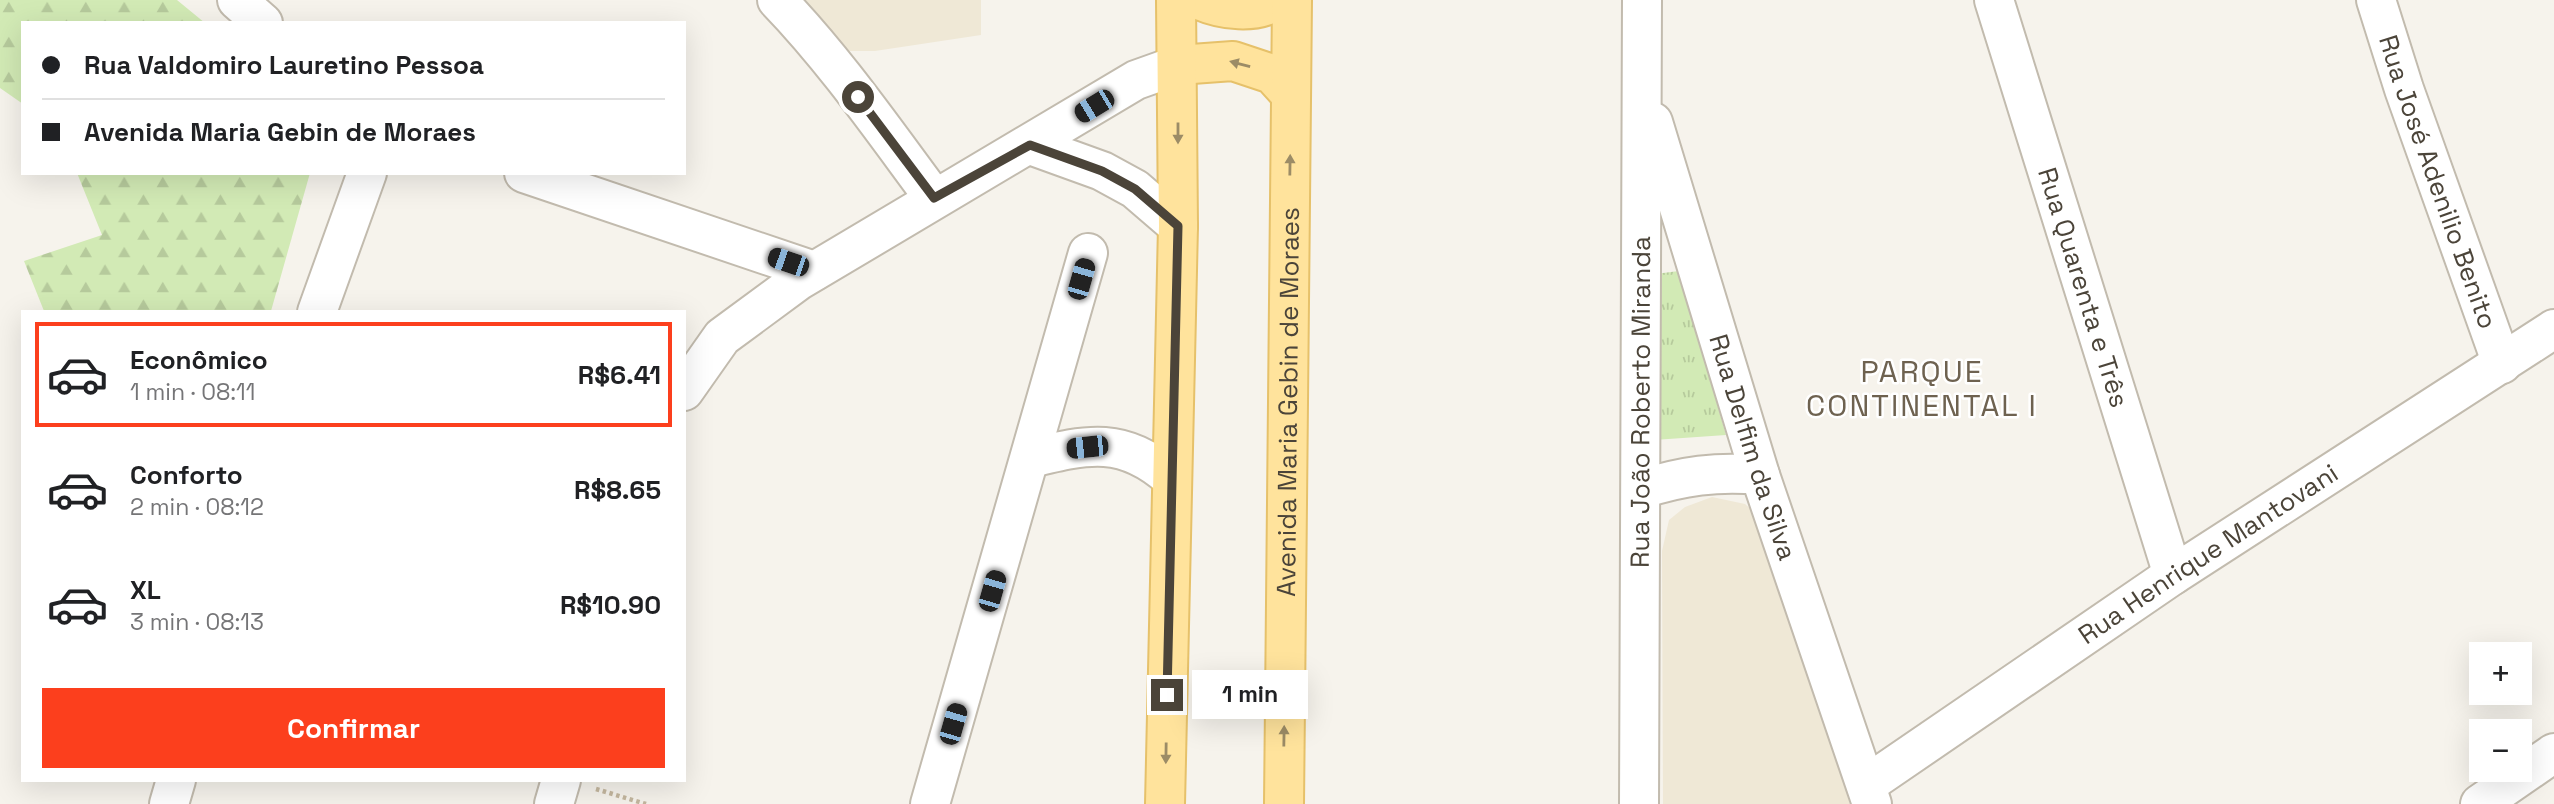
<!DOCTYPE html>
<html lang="pt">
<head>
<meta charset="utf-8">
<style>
  body { margin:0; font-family:"Space Grotesk",sans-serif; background:#f6f6f6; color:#202124; height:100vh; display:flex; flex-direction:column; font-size:26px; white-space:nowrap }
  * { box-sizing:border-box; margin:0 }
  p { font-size:23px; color:#757577 }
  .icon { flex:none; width:38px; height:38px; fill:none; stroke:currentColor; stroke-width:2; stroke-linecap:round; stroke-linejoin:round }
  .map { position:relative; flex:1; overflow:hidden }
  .panel { position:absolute; left:21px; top:310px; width:665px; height:472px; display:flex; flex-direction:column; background:#fff; border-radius:0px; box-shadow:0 7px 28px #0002 }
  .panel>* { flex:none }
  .guide { position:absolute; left:21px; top:21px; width:665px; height:154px; border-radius:0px; box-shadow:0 7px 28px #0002; display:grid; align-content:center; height:154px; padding:0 21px; background:#fff }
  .tools { position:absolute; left:2469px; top:642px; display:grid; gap:14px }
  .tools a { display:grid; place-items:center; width:63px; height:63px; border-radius:0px; background:#fff; box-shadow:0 7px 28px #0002; font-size:35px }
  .end { position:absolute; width:32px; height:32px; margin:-16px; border:9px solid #4b4439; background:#fff; box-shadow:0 0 0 4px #fff }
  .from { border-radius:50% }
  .bubble { position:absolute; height:49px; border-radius:0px; background:#fff; box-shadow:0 7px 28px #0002; font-size:23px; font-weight:700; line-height:49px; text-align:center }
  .car { position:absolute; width:21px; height:42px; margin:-21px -10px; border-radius:9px; box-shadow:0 0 5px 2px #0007; background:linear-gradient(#222 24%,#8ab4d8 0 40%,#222 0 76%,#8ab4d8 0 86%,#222 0) }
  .guide b { display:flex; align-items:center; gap:24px; height:66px; font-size:26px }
  .guide b+b { border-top:2px solid #e0e0e0 }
  .guide i { width:18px; height:18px; background:#202124 }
  ul { padding:12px 0 0; list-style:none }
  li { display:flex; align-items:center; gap:21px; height:105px; margin:0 14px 10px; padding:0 7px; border:4px solid transparent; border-radius:0px }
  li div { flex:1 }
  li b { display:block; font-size:26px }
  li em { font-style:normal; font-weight:700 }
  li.current { border-color:#fc3f1d }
  li>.icon { width:63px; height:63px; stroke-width:1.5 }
  .primary-button { display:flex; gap:14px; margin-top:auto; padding:14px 21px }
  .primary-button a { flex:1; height:80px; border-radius:0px; background:#fc3f1d; color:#fff; font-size:28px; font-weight:700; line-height:80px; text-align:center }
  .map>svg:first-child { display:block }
</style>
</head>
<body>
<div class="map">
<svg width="2554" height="804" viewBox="0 0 2554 804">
  <defs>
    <pattern id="grass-tufts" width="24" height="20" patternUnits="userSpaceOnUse" patternTransform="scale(1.75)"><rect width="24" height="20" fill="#d2eab5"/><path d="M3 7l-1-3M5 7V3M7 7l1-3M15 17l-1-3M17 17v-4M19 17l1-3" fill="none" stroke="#b6ca9c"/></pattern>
    <pattern id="forest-firs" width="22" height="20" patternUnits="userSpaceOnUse" patternTransform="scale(1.75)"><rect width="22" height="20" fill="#d2eab5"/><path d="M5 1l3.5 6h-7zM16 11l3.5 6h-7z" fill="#b6ca9c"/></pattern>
  </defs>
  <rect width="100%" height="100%" fill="#f6f3ec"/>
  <path fill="#efe8d6" d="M799,0h182v35l-106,16h-26z
    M1712,497l33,7 15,13 90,287h-187l-1,-253 7,-31 16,-13z"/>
  <path fill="url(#grass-tufts)" d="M1679,271l47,164 -72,5 1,-166z"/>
  <path fill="url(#forest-firs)" d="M0,0h177l28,23h-182v81l-23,-16z
    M77,173h233l-39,138h-227l-20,-50 78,-26z"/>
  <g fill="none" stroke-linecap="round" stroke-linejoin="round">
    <defs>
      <g id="minor">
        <path d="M237,0l26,23"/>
        <path d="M777,0c58,60 107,131 157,198"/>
        <path id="s1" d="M1994,0l179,575"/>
        <path id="s2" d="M2376,0l28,89 98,275"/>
        <path id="s3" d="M1653,122l107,353 112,329"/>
        <path d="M1030,145l72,26 33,18 43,37"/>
        <path d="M524,173l290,98"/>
        <path d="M317,312l50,-139"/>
        <path d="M684,391l38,-54 76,-56 338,-201 42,-15"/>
        <path d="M1031,458c57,-14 93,-22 140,20"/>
        <path d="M1642,489c40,-13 75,-18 118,-14"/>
        <path id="s4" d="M1866,785l307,-210 381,-246"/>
        <path d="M169,804l7,-24"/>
        <path d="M554,804l7,-24"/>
        <path d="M930,804l158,-551"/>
        <path id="s5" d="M1639,804l3,-804"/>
        <path d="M2480,804l74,-51"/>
      </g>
      <g id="major">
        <path d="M1199,0c23,10 57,15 78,0"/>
        <path d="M1178,65l55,-4 39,13 19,21"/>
        <path d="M1165,804l13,-578 -2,-226"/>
        <path id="s6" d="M1284,804l8,-804"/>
      </g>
    </defs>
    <use href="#minor" stroke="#c2bbae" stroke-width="42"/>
    <use href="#major" stroke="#e6c16a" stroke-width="42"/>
    <path stroke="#c4b79f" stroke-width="4.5" stroke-dasharray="3.5 3.5" stroke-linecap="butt" d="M596,789l50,15"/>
    <use href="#minor" stroke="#fff" stroke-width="38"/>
    <use href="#major" stroke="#ffe39c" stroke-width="38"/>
  </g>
  <defs><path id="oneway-solid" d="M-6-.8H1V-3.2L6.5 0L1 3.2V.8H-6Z" transform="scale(1.75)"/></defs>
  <g fill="#9c8c66">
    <use href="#oneway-solid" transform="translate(1240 64) rotate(-165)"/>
    <use href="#oneway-solid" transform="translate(1178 133) rotate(90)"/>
    <use href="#oneway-solid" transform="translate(1290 165) rotate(-89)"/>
    <use href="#oneway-solid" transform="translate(1284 736) rotate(-89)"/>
    <use href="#oneway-solid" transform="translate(1166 753) rotate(91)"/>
  </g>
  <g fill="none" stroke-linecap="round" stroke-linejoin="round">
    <path stroke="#4b4439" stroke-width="9" d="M858,97l76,101 96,-53 72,26 33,18 43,37 -11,469"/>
  </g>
  <g text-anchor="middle" stroke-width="5" stroke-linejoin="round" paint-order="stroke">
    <g font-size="26" fill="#4b4439" stroke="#fff">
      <text dy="9" stroke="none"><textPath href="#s2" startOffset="192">Rua José Adenilio Benito</textPath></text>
      <text dy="9" stroke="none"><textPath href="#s1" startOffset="301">Rua Quarenta e Três</textPath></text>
      <text dy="9" stroke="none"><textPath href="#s6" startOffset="402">Avenida Maria Gebin de Moraes</textPath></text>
      <text dy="9" stroke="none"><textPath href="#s5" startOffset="402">Rua João Roberto Miranda</textPath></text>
      <text dy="9" stroke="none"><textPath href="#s3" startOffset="340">Rua Delfim da Silva</textPath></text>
      <text dy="9" stroke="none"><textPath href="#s4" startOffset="413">Rua Henrique Mantovani</textPath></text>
    </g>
    <g font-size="30" letter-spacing="2" fill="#6e6250" stroke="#fff">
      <text x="1922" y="382">PARQUE<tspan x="1922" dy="34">CONTINENTAL I</tspan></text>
    </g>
  </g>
</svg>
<div class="tools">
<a>+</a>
<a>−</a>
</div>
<i class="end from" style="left:858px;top:97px"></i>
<i class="end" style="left:1167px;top:695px"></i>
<div class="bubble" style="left:1192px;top:670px;width:116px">1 min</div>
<i class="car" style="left:1094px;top:106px;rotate:239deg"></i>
<i class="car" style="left:788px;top:262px;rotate:289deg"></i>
<i class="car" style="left:1081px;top:279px;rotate:16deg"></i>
<i class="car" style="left:1087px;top:447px;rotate:264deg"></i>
<i class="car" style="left:992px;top:591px;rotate:16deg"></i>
<i class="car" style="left:953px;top:724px;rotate:16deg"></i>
<div class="guide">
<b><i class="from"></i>Rua Valdomiro Lauretino Pessoa</b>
<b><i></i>Avenida Maria Gebin de Moraes</b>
</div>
<section class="panel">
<ul>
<li class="current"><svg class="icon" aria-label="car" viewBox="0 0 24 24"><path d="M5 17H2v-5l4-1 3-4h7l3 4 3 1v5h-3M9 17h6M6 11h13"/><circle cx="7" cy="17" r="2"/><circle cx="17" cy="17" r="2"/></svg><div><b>Econômico</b><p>1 min · 08:11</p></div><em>R$6.41</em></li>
<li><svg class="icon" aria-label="car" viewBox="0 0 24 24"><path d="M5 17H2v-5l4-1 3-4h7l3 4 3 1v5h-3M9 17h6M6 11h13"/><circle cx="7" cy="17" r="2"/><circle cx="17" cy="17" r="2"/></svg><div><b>Conforto</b><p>2 min · 08:12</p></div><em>R$8.65</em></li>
<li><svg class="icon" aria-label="car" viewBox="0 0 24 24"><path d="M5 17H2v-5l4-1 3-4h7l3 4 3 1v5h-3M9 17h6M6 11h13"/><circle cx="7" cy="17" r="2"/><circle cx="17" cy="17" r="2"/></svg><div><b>XL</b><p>3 min · 08:13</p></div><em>R$10.90</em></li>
</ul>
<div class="primary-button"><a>Confirmar</a></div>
</section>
</div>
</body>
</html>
